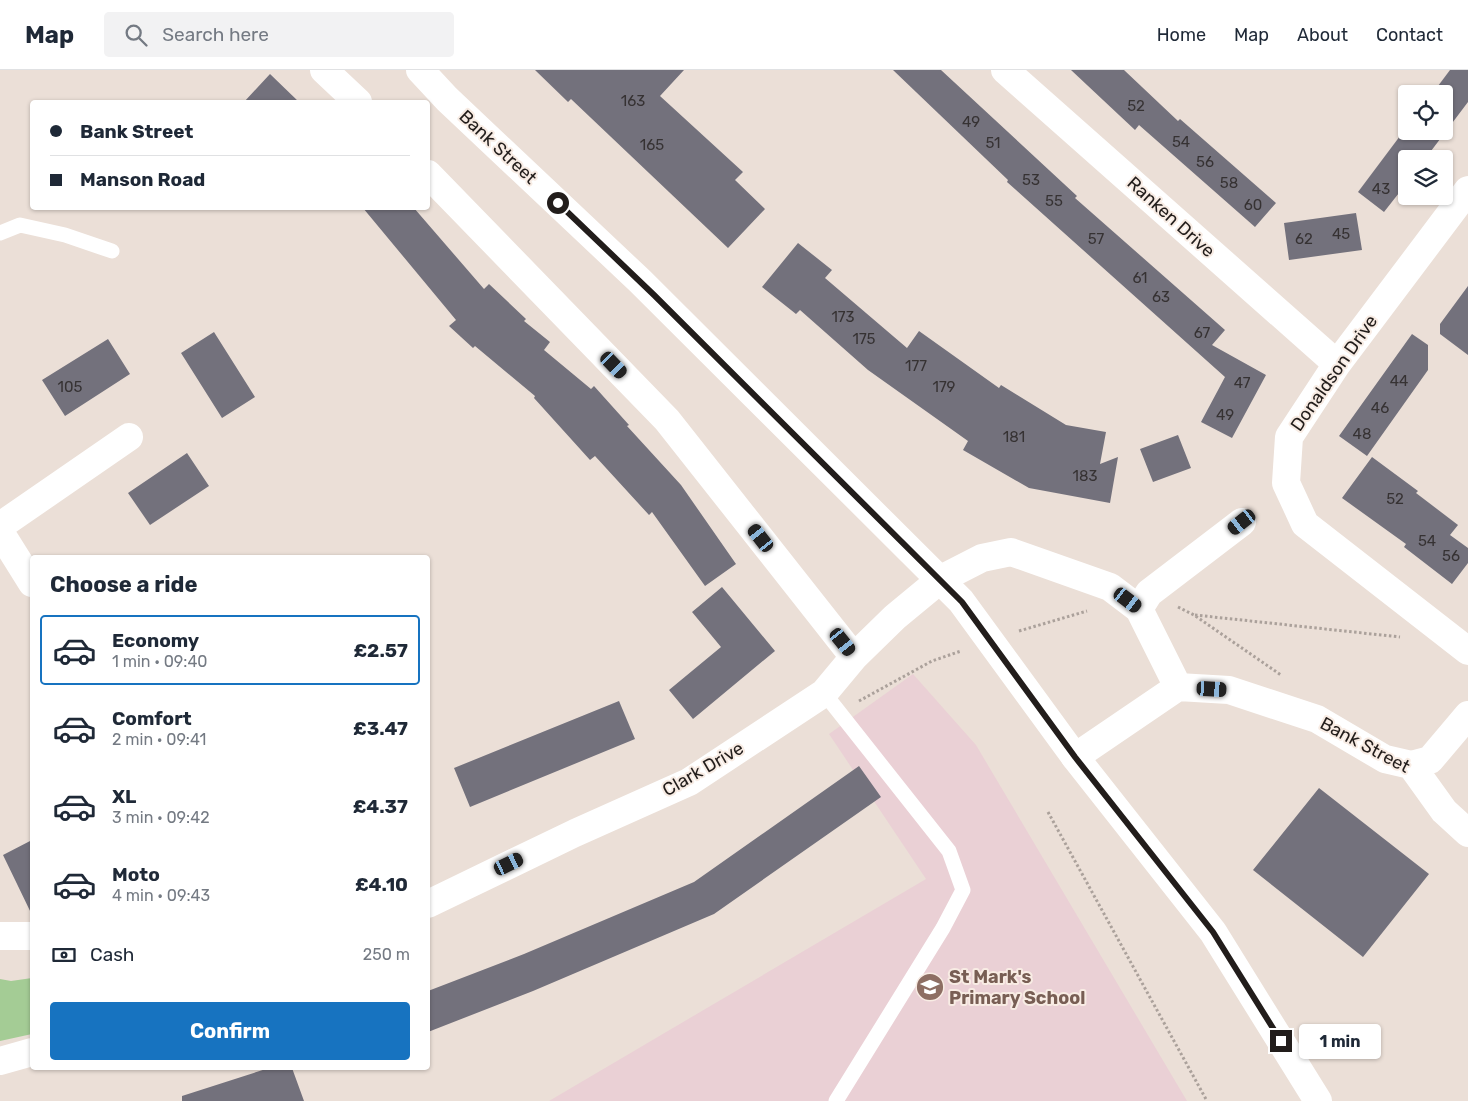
<!DOCTYPE html>
<html lang="en">
<head>
<meta charset="utf-8">
<style>
  body { margin:0; font-family:Rubik,sans-serif; background:#f2f2f3; color:#1f2937; height:100vh; display:flex; flex-direction:column; font-size:19px; white-space:nowrap }
  * { box-sizing:border-box; margin:0 }
  p { font-size:16px; color:#747a83 }
  .icon { flex:none; width:28px; height:28px; fill:none; stroke:currentColor; stroke-width:2; stroke-linecap:round; stroke-linejoin:round }
  .map { position:relative; flex:1; overflow:hidden }
  .details { position:absolute; left:30px; top:485px; width:400px; height:515px; display:flex; flex-direction:column; background:#fff; border-radius:5px; box-shadow:0 1px 4px #0004 }
  .details>* { flex:none }
  .top-card { position:absolute; left:30px; top:30px; width:400px; height:110px; border-radius:5px; box-shadow:0 1px 4px #0004; display:grid; align-content:center; height:110px; padding:0 20px; background:#fff }
  .tools { position:absolute; left:1398px; top:15px; display:grid; gap:10px }
  .tools a { display:grid; place-items:center; width:55px; height:55px; border-radius:5px; background:#fff; box-shadow:0 1px 4px #0004; font-size:25px }
  .end { position:absolute; width:22px; height:22px; margin:-11px; border:6px solid #221d1b; background:#fff; box-shadow:0 0 0 2px #fff }
  .from { border-radius:50% }
  .bubble { position:absolute; height:35px; border-radius:5px; background:#fff; box-shadow:0 1px 4px #0004; font-size:16px; font-weight:700; line-height:35px; text-align:center }
  .car { position:absolute; width:15px; height:30px; margin:-15px -8px; border-radius:6px; box-shadow:0 0 4px 1px #0007; background:linear-gradient(#222 24%,#8ab4d8 0 40%,#222 0 76%,#8ab4d8 0 86%,#222 0) }
  .top-card b { display:flex; align-items:center; gap:18px; height:48px; font-size:19px }
  .top-card b+b { border-top:1px solid #e0e1e3 }
  .top-card i { width:12px; height:12px; background:#1f2937 }
  ul { padding:0; list-style:none }
  li { display:flex; align-items:center; gap:15px; height:70px; margin:0 10px 8px; padding:0 10px; border:2px solid transparent; border-radius:5px }
  li div { flex:1 }
  li b { display:block; font-size:19px }
  li em { font-style:normal; font-weight:700 }
  li.current { border-color:#1773c0 }
  li>.icon { width:45px; height:45px; stroke-width:1.5 }
  h2 { padding:0 20px; font-size:22px; line-height:60px }
  .pay { display:flex; align-items:center; gap:12px; height:55px; padding:0 20px; font-size:19px }
  .pay p { margin-inline-start:auto }
  .action { display:flex; gap:10px; margin-top:auto; padding:10px 20px }
  .action a { flex:1; height:58px; border-radius:5px; background:#1773c0; color:#fff; font-size:20px; font-weight:700; line-height:58px; text-align:center }
  header { display:flex; align-items:center; gap:30px; box-sizing:border-box; height:70px; padding:0 25px; background:#fff; border-bottom:1px solid #e0e1e3 }
  header strong { font-size:24px }
  nav { display:flex; gap:28px; margin-inline-start:auto; font-size:18px }
  .search { width:350px; height:45px; background:#f2f2f3; display:flex; align-items:center; gap:12px; box-sizing:border-box; padding:0 18px; border-radius:5px; color:#747a83; font-size:19px }
  .map>svg:first-child { display:block }
</style>
</head>
<body>
<header>
<strong>Map</strong>
<div class="search"><svg class="icon" aria-label="search" viewBox="0 0 24 24"><circle cx="10" cy="10" r="6"/><path d="M15 15l6 6"/></svg>Search here</div>
<nav><a>Home</a><a>Map</a><a>About</a><a>Contact</a></nav>
</header>
<div class="map">
<svg width="1468" height="1031" viewBox="0 0 1468 1031">
  <rect width="100%" height="100%" fill="#ebdfd7"/>
  <path fill="#ead0d5" d="M913,604l63,71 211,356h-638l377,-222 -97,-145z"/>
  <path fill="#a4cc95" d="M32,908v56l-32,7v-62l11,2z"/>
  <path fill="#73717c" d="M535,0h149l-24,26 83,76 -8,8 30,29 -37,39 -157,-149 -3,3z
    M893,0h48l136,126 -2,2 150,132 -13,15 54,30 -34,63 -31,-16 24,-45 -218,-195 1,-2z
    M1071,0h53l54,51 2,-2 96,84 -21,24 -116,-102 -4,5z
    M1450,0h18v32l-43,57h-19v25l-22,28 -26,-20 48,-64v3h38v-37h-12z
    M270,4l29,28h-55z
    M363,138h51l70,81 5,-5 37,35 -2,2 26,21 -6,8 47,39 3,-3 35,39 -2,1 54,59 55,79 -31,22 -53,-74 -3,3 -54,-59 -5,4 -56,-62 1,-2 -60,-50 -2,2 -24,-22 7,-6z
    M1356,143l6,37 -73,10 -5,-37z
    M798,173l34,27 -7,8 82,70 12,-17 80,57 2,-3 65,40 40,7 -6,32 18,-7 -8,46 -81,-15 -66,-38 5,-9 -100,-71 -68,-60 -4,4 -34,-27z
    M1468,216v69l-28,-21v-10z
    M214,262l41,65 -33,21 -41,-65z
    M1412,264l16,11v25l-61,86 -28,-20z
    M108,269l22,35 -65,42 -23,-36z
    M1178,365l13,33 -38,14 -13,-33z
    M187,383l22,33 -59,39 -22,-32z
    M1372,387l46,34 -2,2 42,32 -8,10 18,13v15l-16,21 -48,-37 2,-3 -64,-46z
    M722,517l53,64 -82,68 -24,-29 52,-43 -29,-35z
    M619,631l16,38 -165,68 -16,-39z
    M859,696l22,31 -167,117 -181,77 -105,41v-41l96,-37 170,-72z
    M1319,718l110,86 -66,83 -110,-87z
    M32,770v75l-29,-60z
    M269,998h23l12,33h-122v-5z"/>
  <g fill="none" stroke-linecap="round" stroke-linejoin="round">
    <path stroke="#aba19b" stroke-width="3" stroke-dasharray="2.5 2.5" stroke-linecap="butt" d="M1178,537l16,8 87,60
      M1195,545l205,22
      M1019,561l68,-20
      M859,631l73,-40 29,-10
      M1048,742l159,289"/>
    <path stroke="#fff" stroke-width="15" d="M0,163l20,-8 45,10 47,16
      M824,623l125,158 14,39 -20,38 -107,173"/>
    <path stroke="#fff" stroke-width="28" d="M324,0l34,32
      M1005,0l332,294
      M428,104l239,246 187,237
      M1468,120l-131,174 -48,73 -3,46 19,41 163,127
      M0,456l129,-89
      M0,462l32,51
      M1139,539l10,-16 93,-71
      M1075,687l103,-70 51,3 88,29 68,40 26,6 33,46 24,22
      M1411,695l19,-5 38,-45
      M428,834l147,-71 114,-51 135,-89 30,-36 41,-40 46,-38 41,-21 29,-6 99,35 29,22 39,78
      M0,866h32
      M0,991l32,-9"/>
    <path stroke="#fff" stroke-width="28" d="M420,0l27,29 193,182 321,320 114,156 138,175 105,169"/>
  </g>
  <g fill="none" stroke-linecap="round" stroke-linejoin="round">
    <path stroke="#221d1b" stroke-width="6" d="M558,133l96,92 308,307 113,155 138,175 68,109"/>
  </g>
  <defs>
    <symbol id="school-disc" viewBox="-11 -11 22 22"><circle r="9.5" fill="#8d6e63" stroke="#f8ece4"/><path d="M0-5L7-2L0 1L-7-2ZM-4 1L0 2.5L4 1V4Q0 6-4 4Z" fill="#fff"/></symbol>
  </defs>
  <g fill-rule="evenodd">
    <use href="#school-disc" x="914" y="901" width="32" height="32"/>
  </g>
  <g text-anchor="middle" stroke-width="4" stroke-linejoin="round" paint-order="stroke">
    <g font-size="15" fill="#363233">
      <text x="633" y="36">163</text>
      <text x="1136" y="41">52</text>
      <text x="971" y="57">49</text>
      <text x="1181" y="77">54</text>
      <text x="993" y="78">51</text>
      <text x="652" y="80">165</text>
      <text x="1205" y="97">56</text>
      <text x="1031" y="115">53</text>
      <text x="1229" y="118">58</text>
      <text x="1381" y="124">43</text>
      <text x="1054" y="136">55</text>
      <text x="1253" y="140">60</text>
      <text x="1341" y="169">45</text>
      <text x="1096" y="174">57</text>
      <text x="1304" y="174">62</text>
      <text x="1140" y="213">61</text>
      <text x="1161" y="232">63</text>
      <text x="843" y="252">173</text>
      <text x="1202" y="268">67</text>
      <text x="864" y="274">175</text>
      <text x="916" y="301">177</text>
      <text x="1399" y="316">44</text>
      <text x="1242" y="318">47</text>
      <text x="70" y="322">105</text>
      <text x="944" y="322">179</text>
      <text x="1380" y="343">46</text>
      <text x="1225" y="350">49</text>
      <text x="1362" y="369">48</text>
      <text x="1014" y="372">181</text>
      <text x="1085" y="411">183</text>
      <text x="1395" y="434">52</text>
      <text x="1427" y="476">54</text>
      <text x="1451" y="491">56</text>
    </g>
    <g font-size="18" fill="#221d1b" stroke="#f8ece4">
      <text transform="translate(498 77) rotate(43)" y="6">Bank Street</text>
      <text transform="translate(1171 147) rotate(42)" y="6">Ranken Drive</text>
      <text transform="translate(1334 303) rotate(-55)" y="6">Donaldson Drive</text>
      <text transform="translate(1365 675) rotate(28)" y="6">Bank Street</text>
      <text transform="translate(703 699) rotate(-30)" y="6">Clark Drive</text>
    </g>
    <g font-size="18" font-weight="bold" fill="#785e54" stroke="#f8ece4" text-anchor="start">
      <text x="949" y="913">St Mark's<tspan x="949" dy="21">Primary School</tspan></text>
    </g>
  </g>
</svg>
<div class="tools">
<a><svg class="icon" aria-label="locate" viewBox="0 0 24 24"><circle cx="12" cy="12" r="6"/><path d="M12 2v4M12 18v4M2 12h4M18 12h4"/></svg></a>
<a><svg class="icon" aria-label="layers" viewBox="0 0 24 24"><path d="M12 4l9 5-9 5-9-5zM3 14l9 5 9-5"/></svg></a>
</div>
<i class="end from" style="left:558px;top:133px"></i>
<i class="end" style="left:1281px;top:971px"></i>
<div class="bubble" style="left:1299px;top:954px;width:82px">1 min</div>
<i class="car" style="left:614px;top:295px;rotate:136deg"></i>
<i class="car" style="left:1242px;top:452px;rotate:232deg"></i>
<i class="car" style="left:761px;top:468px;rotate:322deg"></i>
<i class="car" style="left:1128px;top:530px;rotate:127deg"></i>
<i class="car" style="left:843px;top:572px;rotate:141deg"></i>
<i class="car" style="left:1212px;top:619px;rotate:93deg"></i>
<i class="car" style="left:509px;top:794px;rotate:64deg"></i>
<div class="top-card">
<b><i class="from"></i>Bank Street</b>
<b><i></i>Manson Road</b>
</div>
<section class="details">
<h2>Choose a ride</h2>
<ul>
<li class="current"><svg class="icon" aria-label="car" viewBox="0 0 24 24"><path d="M5 17H2v-5l4-1 3-4h7l3 4 3 1v5h-3M9 17h6M6 11h13"/><circle cx="7" cy="17" r="2"/><circle cx="17" cy="17" r="2"/></svg><div><b>Economy</b><p>1 min · 09:40</p></div><em>£2.57</em></li>
<li><svg class="icon" aria-label="car" viewBox="0 0 24 24"><path d="M5 17H2v-5l4-1 3-4h7l3 4 3 1v5h-3M9 17h6M6 11h13"/><circle cx="7" cy="17" r="2"/><circle cx="17" cy="17" r="2"/></svg><div><b>Comfort</b><p>2 min · 09:41</p></div><em>£3.47</em></li>
<li><svg class="icon" aria-label="car" viewBox="0 0 24 24"><path d="M5 17H2v-5l4-1 3-4h7l3 4 3 1v5h-3M9 17h6M6 11h13"/><circle cx="7" cy="17" r="2"/><circle cx="17" cy="17" r="2"/></svg><div><b>XL</b><p>3 min · 09:42</p></div><em>£4.37</em></li>
<li><svg class="icon" aria-label="car" viewBox="0 0 24 24"><path d="M5 17H2v-5l4-1 3-4h7l3 4 3 1v5h-3M9 17h6M6 11h13"/><circle cx="7" cy="17" r="2"/><circle cx="17" cy="17" r="2"/></svg><div><b>Moto</b><p>4 min · 09:43</p></div><em>£4.10</em></li>
</ul>
<div class="pay"><svg class="icon" aria-label="cash" viewBox="0 0 24 24"><path d="M3 7h18v10H3z"/><circle cx="12" cy="12" r="2"/></svg>Cash<p>250 m</p></div>
<div class="action"><a>Confirm</a></div>
</section>
</div>
</body>
</html>
